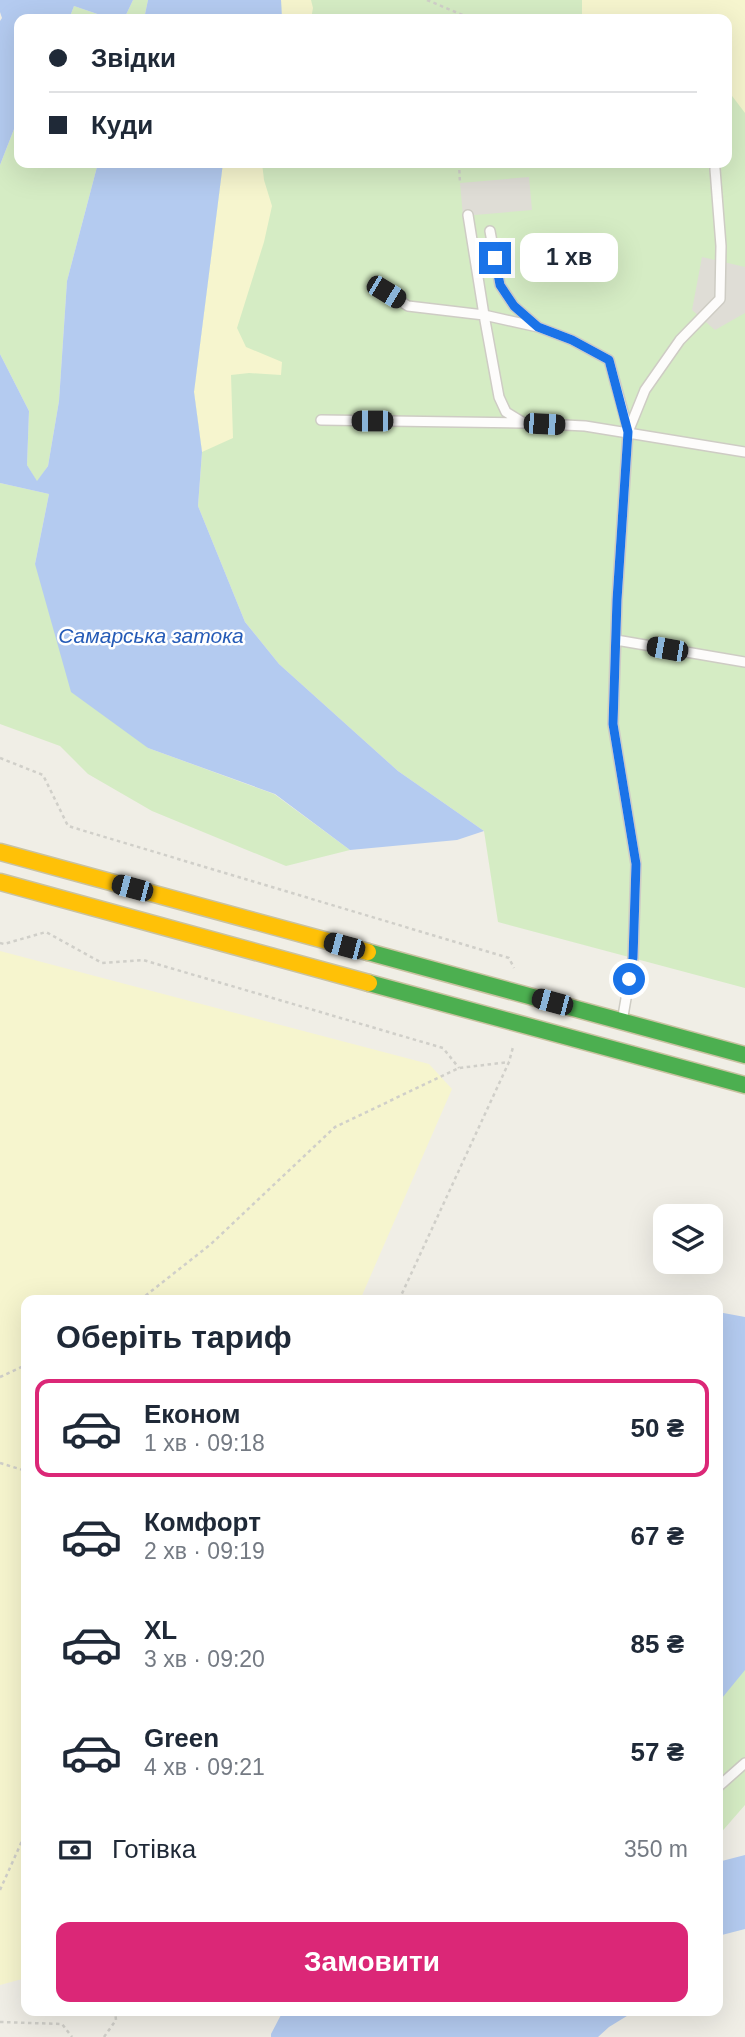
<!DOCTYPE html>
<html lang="uk">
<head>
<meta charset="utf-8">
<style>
  body { margin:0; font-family:Helvetica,sans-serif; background:#f2f2f3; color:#1f2937; height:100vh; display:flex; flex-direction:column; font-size:26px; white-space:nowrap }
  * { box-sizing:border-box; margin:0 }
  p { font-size:23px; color:#747a83 }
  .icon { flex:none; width:38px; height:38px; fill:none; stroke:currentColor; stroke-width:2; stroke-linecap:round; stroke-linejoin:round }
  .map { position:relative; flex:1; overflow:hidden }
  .sheet { position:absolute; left:21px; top:1295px; width:702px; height:721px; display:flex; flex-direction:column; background:#fff; border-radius:14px; box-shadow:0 7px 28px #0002 }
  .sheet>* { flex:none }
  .top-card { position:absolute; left:14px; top:14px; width:718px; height:154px; border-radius:14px; box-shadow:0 7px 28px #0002; display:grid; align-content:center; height:154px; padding:0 35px; background:#fff }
  .fabs { position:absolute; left:653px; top:1204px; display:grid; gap:14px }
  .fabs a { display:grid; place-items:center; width:70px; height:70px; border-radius:14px; background:#fff; box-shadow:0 7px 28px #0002; font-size:35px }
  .end { position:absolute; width:32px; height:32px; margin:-16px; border:9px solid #1a73e8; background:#fff; box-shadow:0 0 0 4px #fff }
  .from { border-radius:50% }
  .bubble { position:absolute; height:49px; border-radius:14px; background:#fff; box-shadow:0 7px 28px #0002; font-size:23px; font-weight:800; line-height:49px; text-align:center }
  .car { position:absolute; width:21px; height:42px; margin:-21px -10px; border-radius:9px; box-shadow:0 0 5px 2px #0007; background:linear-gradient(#222 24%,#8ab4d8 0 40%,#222 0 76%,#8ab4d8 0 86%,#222 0) }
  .top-card b { display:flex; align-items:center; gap:24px; height:66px; font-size:26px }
  .top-card b+b { border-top:2px solid #e0e1e3 }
  .top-card i { width:18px; height:18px; background:#1f2937 }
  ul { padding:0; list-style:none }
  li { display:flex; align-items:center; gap:21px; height:98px; margin:0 14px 10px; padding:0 21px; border:4px solid transparent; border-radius:14px }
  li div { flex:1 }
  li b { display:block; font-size:26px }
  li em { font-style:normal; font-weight:800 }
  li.selected { border-color:#db2777 }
  li>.icon { width:63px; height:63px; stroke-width:1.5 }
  h2 { padding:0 35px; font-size:32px; line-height:84px }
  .pay { display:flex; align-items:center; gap:18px; height:77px; padding:0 35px; font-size:26px }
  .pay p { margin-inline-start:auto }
  .button { display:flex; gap:14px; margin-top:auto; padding:14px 35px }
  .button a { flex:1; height:80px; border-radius:14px; background:#db2777; color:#fff; font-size:28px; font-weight:800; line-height:80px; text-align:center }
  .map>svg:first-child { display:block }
</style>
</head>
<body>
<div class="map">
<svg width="745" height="2037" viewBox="0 0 745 2037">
  <rect width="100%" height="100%" fill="#f0eee6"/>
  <path fill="#d5ecc4" d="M133,0h15l-4,19h-20z
    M281,0h464v988l-247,-66 -14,-91 -86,-60 -119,-107 -34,-42 -47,-116 4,-54 -8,-60 29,-229h503v-144h-444z
    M74,6l38,13h-43z
    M19,121v42h79l-31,118 -8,120 -11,65 -11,16 -10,-17 2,-54 -29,-57v-189l16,-41z
    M0,483l49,11 -14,70 113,184 126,46 76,56 -64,16 -134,-55 -64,-37 -28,-28 -60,-22z
    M745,1649v156l-27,31v-158z"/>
  <path fill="#f6f5ce" d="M281,0h30l2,8 -2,11h-29z
    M582,0h163v113l-19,-25v-69h-144z
    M223,163h39l2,17 8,26 -8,36 -27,86 9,19 36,15 -1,13 -32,-2 -18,2 2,63 -31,14 -8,-60z
    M0,951l429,113 23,25 -92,211h-334v678l-26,7z"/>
  <path fill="#dfddd6" d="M529,177l3,33 -69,6 -3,-33z
    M702,257l43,10v46l-30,17 -23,-20z"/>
  <path fill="#b4cbf0" d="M0,0h133l-9,19h-12l-38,-13 -5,13h-50v102l-3,3 -16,41v-144l2,-3 -2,-6z
    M148,0h133l1,19h-138z
    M98,163h125l-29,229 8,60 -4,54 47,116 34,42 119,107 86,60 -27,9 -107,10 -75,-56 -127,-46 -77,-56 -36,-128 14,-70 -49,-11v-129l29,57 -2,54 10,16 11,-15 11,-65 8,-120z
    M718,1312l27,5v353l-27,33z
    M745,1855v74l-27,7v-74z
    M283,2011h352l-26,16 -11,10h-327v-3z"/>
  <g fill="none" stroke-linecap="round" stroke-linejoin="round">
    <defs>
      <path id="lane" d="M468,215l16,100 15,82 7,15 18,11 61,3 160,26
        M490,231l10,54 14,21 23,20
        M386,292l22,14 76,9 54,12 34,13 37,20 19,70
        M321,420l201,3
        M616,640l129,22
        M623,1016l10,-58 3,-94 -23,-140 4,-124 11,-168 17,-42 35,-50 40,-41 1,-53 -6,-77
        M718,1787l27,-24"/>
      <path id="fast" d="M368,952l377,103
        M369,983l376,102"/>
      <path id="slow" d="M0,852l368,100
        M0,882l369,101"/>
    </defs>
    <use href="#lane" stroke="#ceccc4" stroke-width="12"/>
    <use href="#fast" stroke="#c9c2a0" stroke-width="19"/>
    <use href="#slow" stroke="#c9c2a0" stroke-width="19"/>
    <path stroke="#d0cfc9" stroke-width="2.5" stroke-dasharray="3.5 3.5" stroke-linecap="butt" d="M427,0l45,19
      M459,163l1,20
      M0,758l43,17 25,51 441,132 5,10
      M0,943l4,1 42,-12 56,31 41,-3 300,88 16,20
      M140,1300l71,-56 124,-117 124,-59 50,-6
      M399,1300l110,-238 4,-15
      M0,1377l26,-12
      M0,1463l26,8
      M0,1890l26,-58
      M0,2022l62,2 10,13
      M104,2037l12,-17 -1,-9"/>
    <use href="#lane" stroke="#fdfcfb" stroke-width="9"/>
    <use href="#fast" stroke="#4caf50" stroke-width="16"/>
    <use href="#slow" stroke="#ffc107" stroke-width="16"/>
  </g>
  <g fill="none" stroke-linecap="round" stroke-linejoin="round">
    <path stroke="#1a73e8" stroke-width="9" d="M495,258l5,27 14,21 24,21 34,13 37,20 19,72 -11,168 -4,124 23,140 -3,94 -4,21"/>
  </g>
  <g text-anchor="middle" stroke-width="5" stroke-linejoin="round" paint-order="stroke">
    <g font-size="21" font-style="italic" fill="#255bb7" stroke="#fff">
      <text x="151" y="643">Самарська затока</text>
    </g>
  </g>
</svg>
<div class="fabs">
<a><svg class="icon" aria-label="layers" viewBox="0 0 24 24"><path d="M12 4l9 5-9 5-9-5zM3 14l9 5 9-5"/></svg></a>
</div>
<i class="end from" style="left:629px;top:979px"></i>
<i class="end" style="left:495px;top:258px"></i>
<div class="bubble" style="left:520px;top:233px;width:98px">1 хв</div>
<i class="car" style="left:386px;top:292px;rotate:121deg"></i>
<i class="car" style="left:372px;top:421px;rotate:270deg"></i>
<i class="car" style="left:544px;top:424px;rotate:93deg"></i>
<i class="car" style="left:667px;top:649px;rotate:280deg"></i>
<i class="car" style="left:132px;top:888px;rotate:285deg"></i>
<i class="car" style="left:344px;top:946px;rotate:285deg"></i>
<i class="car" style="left:552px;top:1002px;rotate:285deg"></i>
<div class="top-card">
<b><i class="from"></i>Звідки</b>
<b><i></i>Куди</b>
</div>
<section class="sheet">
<h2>Оберіть тариф</h2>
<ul>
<li class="selected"><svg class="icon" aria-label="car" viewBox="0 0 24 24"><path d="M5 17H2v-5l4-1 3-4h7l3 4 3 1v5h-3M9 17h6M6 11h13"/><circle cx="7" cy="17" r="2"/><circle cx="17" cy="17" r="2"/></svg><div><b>Економ</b><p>1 хв · 09:18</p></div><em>50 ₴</em></li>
<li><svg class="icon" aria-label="car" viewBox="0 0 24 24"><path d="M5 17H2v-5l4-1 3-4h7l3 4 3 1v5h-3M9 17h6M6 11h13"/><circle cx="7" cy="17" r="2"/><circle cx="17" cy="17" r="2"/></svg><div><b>Комфорт</b><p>2 хв · 09:19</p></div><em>67 ₴</em></li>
<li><svg class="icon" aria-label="car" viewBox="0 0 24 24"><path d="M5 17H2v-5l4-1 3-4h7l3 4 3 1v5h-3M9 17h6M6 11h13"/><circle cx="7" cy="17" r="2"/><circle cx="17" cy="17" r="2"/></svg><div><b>XL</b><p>3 хв · 09:20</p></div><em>85 ₴</em></li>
<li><svg class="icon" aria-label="car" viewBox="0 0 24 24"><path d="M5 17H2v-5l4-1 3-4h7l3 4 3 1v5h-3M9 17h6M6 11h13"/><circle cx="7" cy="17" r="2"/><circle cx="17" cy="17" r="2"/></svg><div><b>Green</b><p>4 хв · 09:21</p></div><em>57 ₴</em></li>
</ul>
<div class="pay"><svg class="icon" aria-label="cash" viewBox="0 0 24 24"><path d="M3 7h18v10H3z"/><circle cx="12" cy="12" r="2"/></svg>Готівка<p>350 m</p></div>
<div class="button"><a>Замовити</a></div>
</section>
</div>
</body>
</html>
